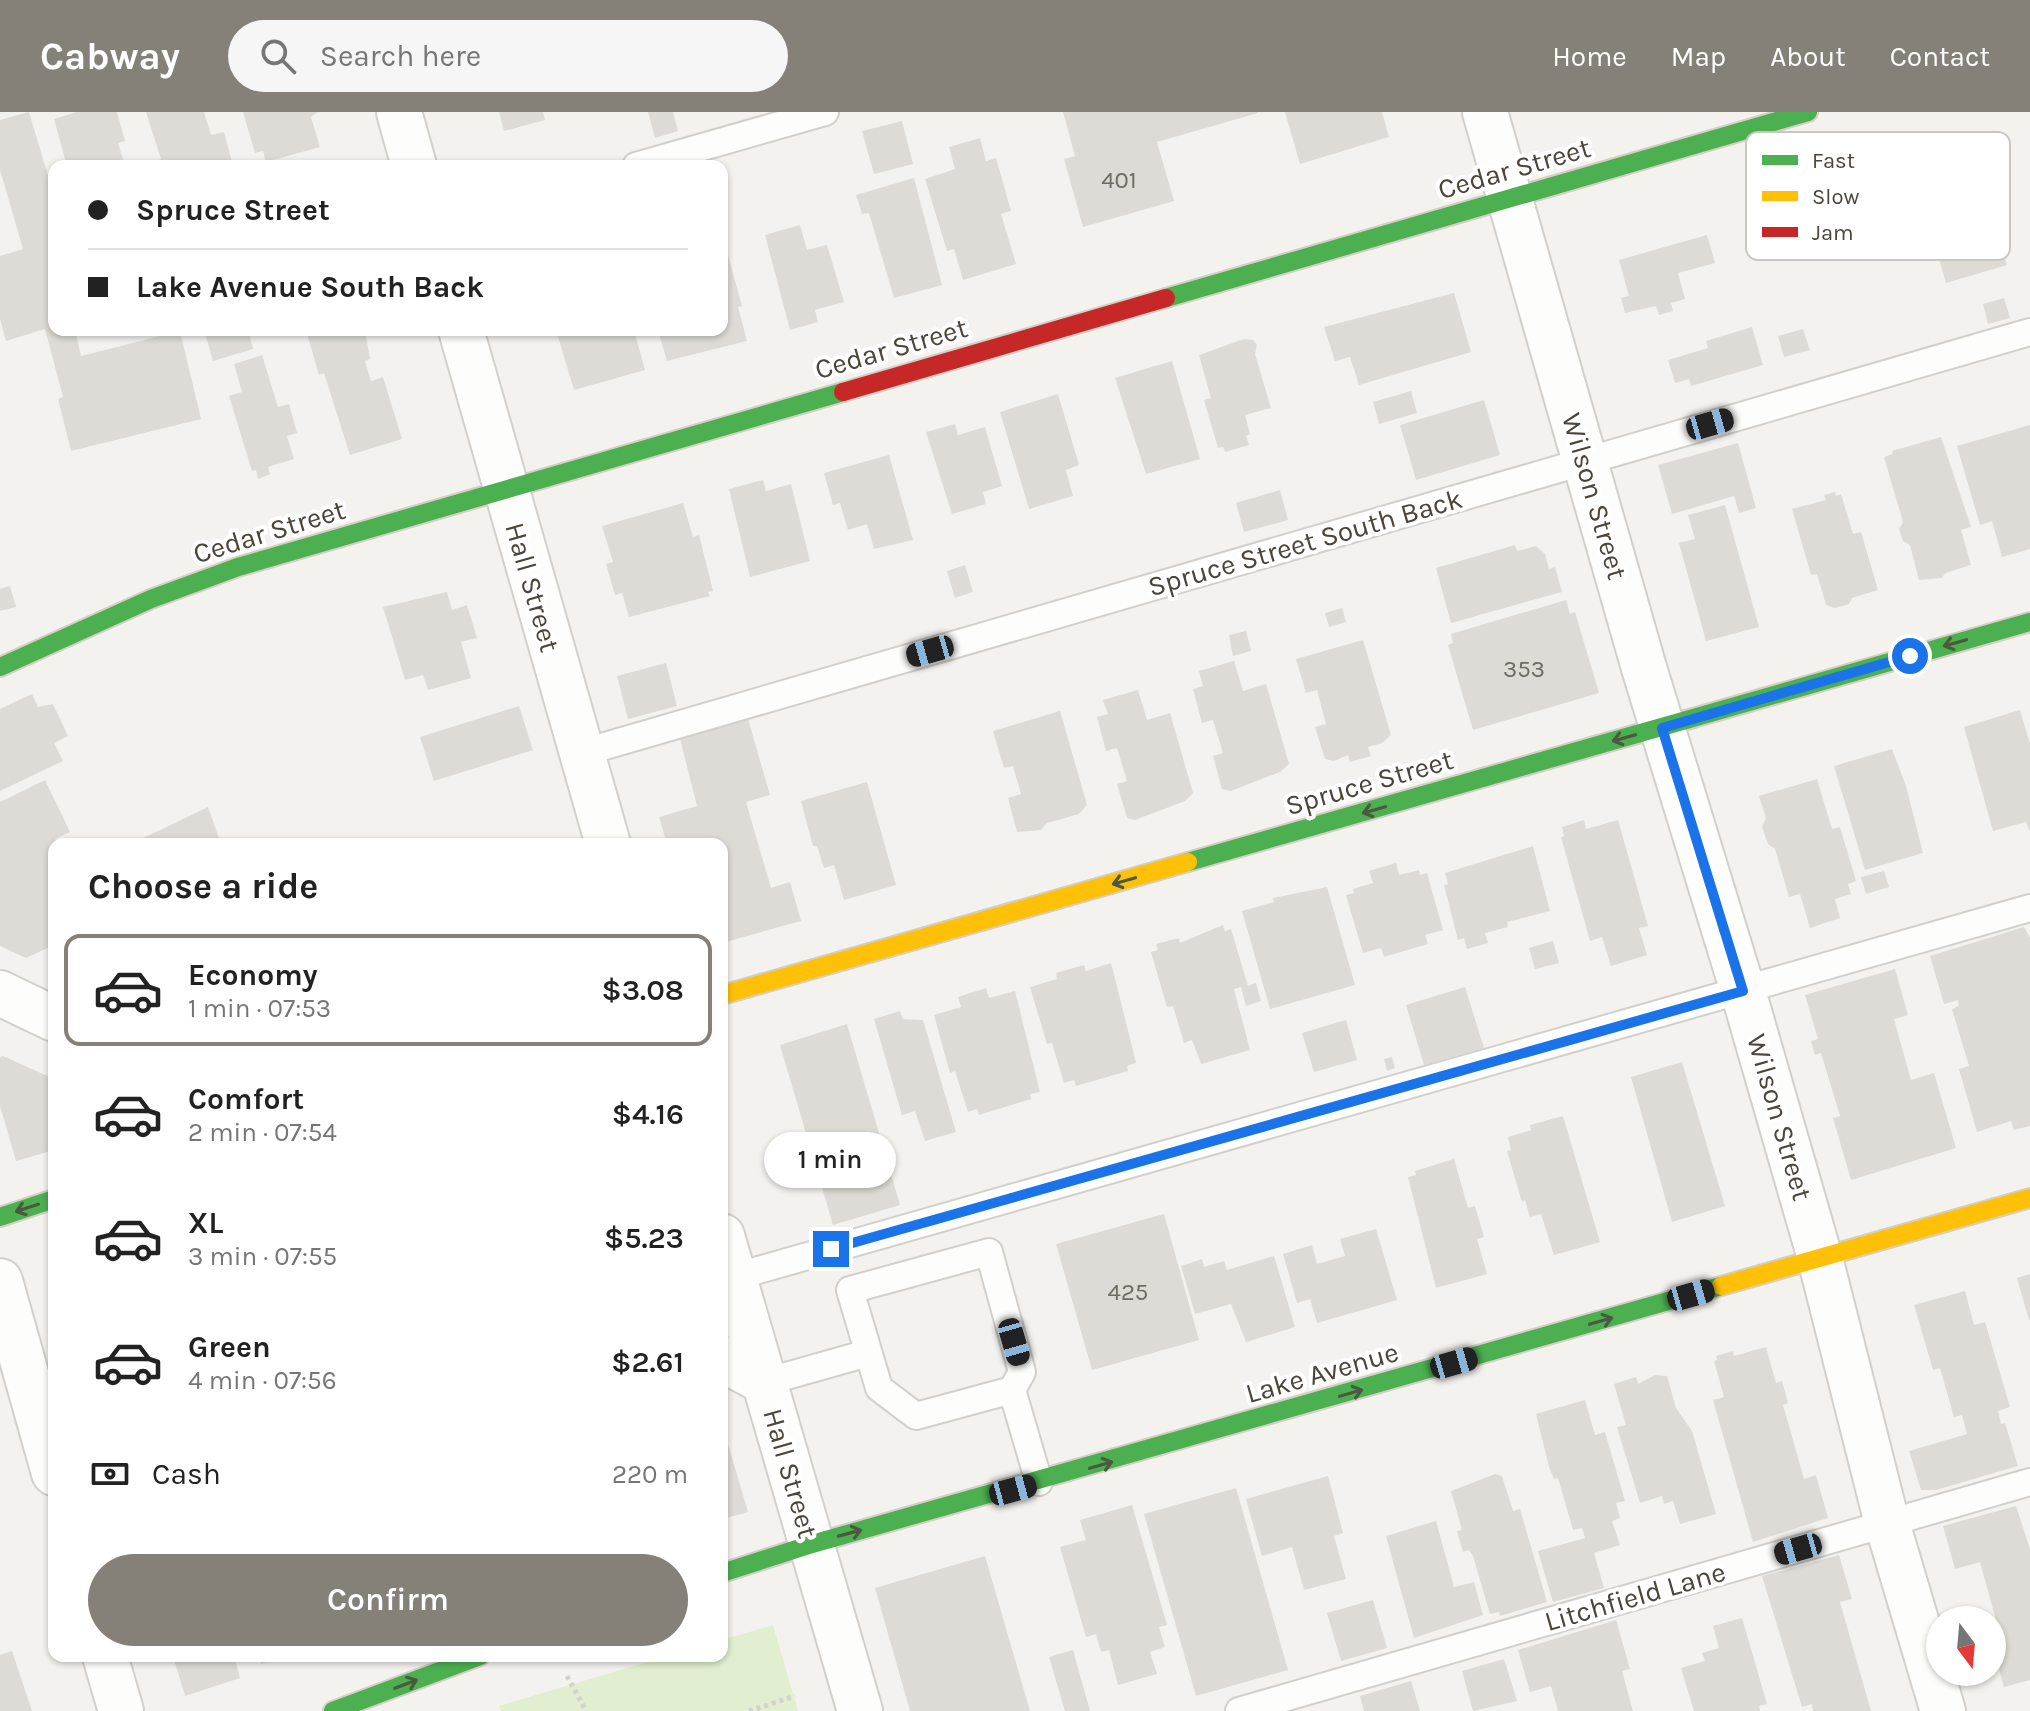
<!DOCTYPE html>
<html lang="en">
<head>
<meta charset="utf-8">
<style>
  body { margin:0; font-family:Karla,sans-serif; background:#f6f6f6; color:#222; height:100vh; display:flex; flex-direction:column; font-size:30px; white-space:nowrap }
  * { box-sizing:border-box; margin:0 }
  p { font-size:26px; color:#767676 }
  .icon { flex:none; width:44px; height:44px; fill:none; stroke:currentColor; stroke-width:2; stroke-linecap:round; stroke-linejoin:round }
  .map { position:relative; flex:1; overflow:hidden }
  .drawer { position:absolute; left:48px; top:726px; width:680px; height:824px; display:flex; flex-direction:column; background:#fff; border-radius:16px; box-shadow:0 2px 6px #0004 }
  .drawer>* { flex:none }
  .top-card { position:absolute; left:48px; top:48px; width:680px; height:176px; border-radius:16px; box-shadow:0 2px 6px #0004; display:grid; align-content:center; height:176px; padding:0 40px; background:#fff }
  .needle { width:52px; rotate:164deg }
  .fabs { position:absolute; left:1926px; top:1494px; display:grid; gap:16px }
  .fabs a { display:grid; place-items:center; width:80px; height:80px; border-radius:50%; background:#fff; box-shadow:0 2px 6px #0004; font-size:40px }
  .end { position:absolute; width:36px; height:36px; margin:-18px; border:10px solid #1a73e8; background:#fff; box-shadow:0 0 0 4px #fff }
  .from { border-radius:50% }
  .bubble { position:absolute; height:56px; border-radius:28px; background:#fff; box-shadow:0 2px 6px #0004; font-size:26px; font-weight:600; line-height:56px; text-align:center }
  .car { position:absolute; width:24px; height:48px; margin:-24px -12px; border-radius:10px; box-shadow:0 0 6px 2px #0007; background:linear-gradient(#222 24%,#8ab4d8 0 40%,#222 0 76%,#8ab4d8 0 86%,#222 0) }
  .top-card b { display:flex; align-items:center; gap:28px; height:76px; font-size:30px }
  .top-card b+b { border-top:2px solid #e0e0e0 }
  .top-card i { width:20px; height:20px; background:#222 }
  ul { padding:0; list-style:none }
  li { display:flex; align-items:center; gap:24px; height:112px; margin:0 16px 12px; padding:0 24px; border:4px solid transparent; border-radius:16px }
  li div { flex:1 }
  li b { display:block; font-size:30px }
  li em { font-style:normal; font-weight:600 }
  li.active { border-color:#868178 }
  li>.icon { width:72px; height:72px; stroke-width:1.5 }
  h2 { padding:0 40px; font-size:36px; line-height:96px }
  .pay { display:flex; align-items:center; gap:20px; height:88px; padding:0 40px; font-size:30px }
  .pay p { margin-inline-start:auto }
  .button { display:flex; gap:16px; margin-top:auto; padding:16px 40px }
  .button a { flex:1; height:92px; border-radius:48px; background:#868178; color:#fff; font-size:32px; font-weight:600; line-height:92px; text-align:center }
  header { display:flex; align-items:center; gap:48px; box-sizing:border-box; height:112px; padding:0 40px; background:#868178; color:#fff }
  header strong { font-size:38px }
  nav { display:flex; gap:44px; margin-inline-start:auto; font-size:28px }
  .search { width:560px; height:72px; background:#f6f6f6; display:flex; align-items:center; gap:20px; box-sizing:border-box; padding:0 28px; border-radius:44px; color:#767676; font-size:30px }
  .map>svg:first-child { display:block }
</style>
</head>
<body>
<header>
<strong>Cabway</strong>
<div class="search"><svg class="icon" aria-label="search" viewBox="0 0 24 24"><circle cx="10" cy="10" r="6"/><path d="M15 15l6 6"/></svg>Search here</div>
<nav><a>Home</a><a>Map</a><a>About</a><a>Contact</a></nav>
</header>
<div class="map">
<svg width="2030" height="1599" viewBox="0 0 2030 1599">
  <rect width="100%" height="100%" fill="#f4f2ee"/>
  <path fill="#e1eecf" d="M773,1513l25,86h-297l-2,-5 169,-50h54v-16z"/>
  <path fill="#dedbd6" d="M29,0l25,84v134h21l6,26 99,-25 21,88 -130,32 -13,-52 5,-2 -18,-68 -39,12 -6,-22v-63l23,-7 -23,-79v-50z
    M77,0h40l8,29 -7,2 7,23h-58l-13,-47z
    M146,0h58l7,23 13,-3 9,34h-81l-1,-4 10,-3z
    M243,0h75l-7,5 9,30 -54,15 -3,-11 -8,2z
    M499,0h44l2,8 -41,11z
    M648,0h25l5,19 -23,7z
    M1063,0h195v1l-101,29 17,59 -91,26 -19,-68 11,-3z
    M1285,0h97l7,25 -89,27z
    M902,9l11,43 -39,10 -12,-43z
    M980,26l6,23 10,-3 15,53 -10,3 15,50 -53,16 -9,-31 -7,2 -22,-72 30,-10 -6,-22z
    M1972,29l17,60 8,-2 7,24 -9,2 12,40 -61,18 -33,-113 32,-9 -3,-11z
    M914,66l28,107 -48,13 -25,-85 -7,1 -6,-19z
    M800,113l7,25 20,-5 17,57 -29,8 3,12 -28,8 -25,-95z
    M1707,123l8,28 -37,10 7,26 -14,4 2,8 -14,4 -3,-9 -31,7 -4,-15 8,-2 -10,-36z
    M726,136l16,58 -4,1 9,34 -80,20 -9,-31h64v-81z
    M1454,181l17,59 -112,33 -9,-28 -15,4 -11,-34z
    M2004,186l6,20 -22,6 -5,-20z
    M1752,215l11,38 -72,21 -2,-7 -14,4 -7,-23 40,-12 -2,-7z
    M1803,217l7,21 -26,7 -6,-21z
    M204,218h44l5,19 -40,12z
    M306,218h59l5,29 -5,2 6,20 12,-4 19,62 -52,16 -26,-82 -5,2z
    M556,218h78l11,40 -71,20z
    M1244,227l9,1 4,5 -2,9 16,54 -26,7 5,19 -4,2 3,9 -24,7 -2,-5 -5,1 -14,-48 7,-2 -12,-43z
    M262,243l16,52 11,-3 8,29 -10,3 7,23 -26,8 2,7 -12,5 -2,-9 -4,1 -23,-75 13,-4 -8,-28z
    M1172,249l28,98 -54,15 -31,-96z
    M1411,279l6,22 -38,11 -6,-22z
    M1058,282l21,71 -13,5 7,26 -44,13 -29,-97z
    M1484,288l16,55 -84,25 -16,-55z
    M955,312l3,11 27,-8 17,59 -19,6 3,12 -34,10 -26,-82z
    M2030,313v124l-28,8 -10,-36 -12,4 -23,-79z
    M1941,325l30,90 -10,3 10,35 -26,8 -3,5 -23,2 -9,-35 -7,-4 -4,-12 4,-7 -19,-65 9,-3 -1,-3z
    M1738,331l18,65 -17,5 -5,-17 -62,18 -14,-49z
    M889,343l24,85 -39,9 -7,-25 -19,6 -8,-27 -7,2 -9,-32z
    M763,368l3,11 25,-7 19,77 -60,16 -21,-88z
    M1280,378l8,30 -44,12 -8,-29z
    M1835,380l1,4 5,-2 12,40 8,-2 17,58 -26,8 -3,6 -14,4 -9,-3 -9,-31 -6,1 -19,-66 34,-9 -2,-5z
    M683,391l10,34 6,-2 14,56 -5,1 2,4 -81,21 -7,-24 -7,2 -9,-31 7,-2 -11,-36z
    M1725,393l34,122 -53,14 -27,-98 16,-4 -7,-24z
    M1515,433l2,6 19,-5 9,8 4,15 6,-2 7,25 -111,31 -15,-55z
    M965,453l8,27 -18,6 -8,-27z
    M10,474l6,21 -16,4v-22z
    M447,480l5,18 15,-5 10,33 -16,4 10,36 -43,12 -5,-15 -18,5 -22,-73z
    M1566,488l4,14 5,-2 24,81 -126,37 -25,-85 5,-2 -2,-9z
    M1342,496l4,14 -17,5 -4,-14z
    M1246,519l5,20 -18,5 -4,-21z
    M1363,528l28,95 -9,8 -14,4 3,9 -21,6 -2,-7 -14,6 -9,-2 -10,-32 11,-3 -9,-34 -11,3 -10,-34z
    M1234,549l9,30 23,-7 23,80 -9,8 -49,19 -9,-2 -9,-33 10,-3 -10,-33 -11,3 -9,-34 10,-3 -4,-15z
    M666,551l11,43 -49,13 -11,-43z
    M1138,578l9,30 23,-7 23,80 -8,8 -50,19 -8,-2 -10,-34 10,-3 -10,-33 -11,3 -9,-34 11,-3 -5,-14z
    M32,582l6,13 15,-3 15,32 -14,7 9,18 -63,30v-82z
    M519,594l14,44 -99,31 -14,-44z
    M2020,598l10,34v88l-4,-10 -33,9 -29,-104z
    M1060,599l27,94 -8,9 -32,9 -6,7 -24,2 -9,-34 13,-4 -8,-28 -9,2 -11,-37z
    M748,607l22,76 -24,7 25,86 19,-6 11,39 -79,22v-99h-55l-8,-27 38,-11 -17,-67z
    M1892,637l14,37 17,67 -58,17 -31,-104z
    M1817,667l15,50 8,-2 16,54 -8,3 3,10 -16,5 5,19 -30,10 -10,-34 -11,3 -14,-48 -7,-5 -6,-17 4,-9 -7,-22z
    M45,668l25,52 -15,7 2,5h-3v101l-28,13 -26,-12v-144z
    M867,670l29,103 -52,15 -10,-35 -10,3 -7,-22h-4l-12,-45z
    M208,695l13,37h-90z
    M1584,708l2,9 32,-9 30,106 -9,2 8,27 -36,11 -9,-29 -12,4 -29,-104 3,-1 -2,-9z
    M1533,734l17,65 -43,11 1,5 -23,6 3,10 -21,6 -3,-11 -6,2 -14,-55 4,-1 -3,-11z
    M1396,751l3,12 20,-5 1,5 7,-2 16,57 -18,5 3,9 -44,13 -3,-9 -18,5 -17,-58 8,-2 -1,-4 20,-6 -4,-12z
    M1884,759l5,16 -23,7 -5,-17z
    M1327,775l28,98 -85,24 -28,-98 32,-9 -1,-4z
    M1223,813l2,6 6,-2 17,57 8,-3 5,18 -15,5 -5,-19 -7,2 16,61 -49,14 -9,-24 -8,3 -11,-37 -6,1 -16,-55 7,-2 -2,-6 23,-6 1,5z
    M2024,815l6,11v188l-16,4 -3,-9 -34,11 -18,-63 10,-3 -17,-57 7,-3 -1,-6 -14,4 -14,-48z
    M1553,829l6,22 -24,6 -6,-21z
    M1111,851l25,100 -9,3 1,5 -52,15 -2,-6 -10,3 -12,-40 -5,1 -17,-57 27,-8 -1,-6 28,-8 2,6z
    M1895,857l13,46 -14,4 17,61 23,-7 22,75 -105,32 -18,-62 7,-2 -19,-63 -6,2 -4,-14 7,-2 -13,-44z
    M1465,875l19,61 -60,17 -18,-60z
    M986,876l3,10 26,-7 25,101 -10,2 1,5 -52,16 -2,-6 -9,3 -13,-41 -5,2 -16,-58 27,-8 -3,-10z
    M900,899l3,8 20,1 33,112 -31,9 -10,-30 -13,4 -28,-96z
    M1346,908l11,40 -43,12 -12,-39z
    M847,912l53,181 -67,20 -53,-180z
    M3,944l51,23v71l-38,11 -16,-55v-49z
    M1392,945l3,11 -8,3 -3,-12z
    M1682,950l43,144 -53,16 -41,-145z
    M1563,1004l37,126 -46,13 -13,-41 -11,3 -5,-17 -3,2 -15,-51 4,-1 -3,-13 23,-7 -1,-5z
    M1454,1047l14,49 7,-2 9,31 -7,2 10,35 -51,14 -28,-111 8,-2 -1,-4z
    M1164,1102l35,126 -107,30 -36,-126z
    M1376,1117l21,71 -80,23 -7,-24 -13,4 -14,-49 29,-9 5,19 28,-8 -5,-17z
    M1274,1144l21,71 -49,15 -15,-38 -36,10 -14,-48 21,-7 2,8 20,-6 3,9z
    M2030,1162v46h-1l-12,-42z
    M1965,1179l9,34 11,-3 25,85 -12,4 3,13 4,-1 13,43 -82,24h-15l-12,-39 58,-17 -5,-19 -8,2 -14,-49 -7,2 -19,-65z
    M1766,1235l10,36 6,-2 6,22 -5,2 21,74 12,-4 12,43 -75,24 -40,-142 11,-3 -10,-36 3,-1 -1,-4 17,-5 1,5z
    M1655,1263l12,1 9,32 16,23 24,83 -36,10 -7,-23 -9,3 -2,-8 -22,7 -23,-76 9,-2 -12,-41 22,-7 2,7z
    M1585,1288l10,35 10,-3 20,69 -9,2 4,15 -8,3 8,24 -26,8 10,35 -51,14 -15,-51 47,-13 -3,-10 -9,2 -15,-52 -4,1 -5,-12 -13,-53z
    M728,1332l20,68 -26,7v-74z
    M1495,1362l7,2 11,35 7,-2 27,93 -47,14 -1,-4 -9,2 -17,-58 -4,-6 -6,2 -6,-21 5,-1 -11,-39z
    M1328,1364l15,57 -9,3 12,43 -42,11 -12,-43 -30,9 -16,-57z
    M1236,1376l52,182 -92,26 -52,-182z
    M1132,1393l35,120 -8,2 6,20 -15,5 7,22 -39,11 -9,-35 -8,2 -5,-18 -10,3 -26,-90 26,-7 -6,-20z
    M2016,1394l14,43v131l-26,7 -12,-42v-24l4,-1 -16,-58 -25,7 -12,-43z
    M1436,1409l18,66 20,-5 9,33 -69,23 -28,-102z
    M1839,1443l13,44 -12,3 31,109h-58l-1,-7 -10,3 -40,-131z
    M985,1444l45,155h-120l-35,-123z
    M1373,1488l14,48 -46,13 -14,-48z
    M1742,1506l25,86 -8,2 1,5h-66l-13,-43 24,-7 -3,-8 17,-5 -6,-22z
    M1616,1508l14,49 -8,2 11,40h-75l-7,-25 -21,6 -12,-42z
    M1073,1538l17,61h-25l-16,-54z
    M12,1539l20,60h-32v-56z
    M173,1544h61l6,22 -55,18z
    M259,1544h26l1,1 -25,7z
    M1504,1547l13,42 -44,10 -11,-40z
    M1411,1569l9,30h-56l-4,-15z"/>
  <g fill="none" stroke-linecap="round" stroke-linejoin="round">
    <defs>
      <path id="lane" d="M636,54l189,-54
        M581,641l1449,-421
        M734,1165l1296,-369
        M765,1270l103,-29
        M1012,1278l-96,26 -37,-28 -29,-98 139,-38 33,120 -10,18 27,92
        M1239,1599l791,-229"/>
      <path id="street" d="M399,0l15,54
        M1485,0l159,556 99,323 77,267 67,265 56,188
        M461,218l147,514
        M0,881l54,26
        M722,1124l138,475
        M0,1169l54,192
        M722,1247l43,23
        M105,1544l16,55"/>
      <path id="fast" d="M1166,186l642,-186
        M0,555l151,-68 87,-32 605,-175
        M1188,750l842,-240
        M0,1105l54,-18
        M722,1461l90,-29 909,-258
        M333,1599l147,-55"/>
      <path id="slow" d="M722,883l466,-133
        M1721,1174l309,-88"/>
      <path id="jam" d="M843,280l323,-94"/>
    </defs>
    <use href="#lane" stroke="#d2d0cb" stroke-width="30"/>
    <use href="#street" stroke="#d2d0cb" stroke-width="48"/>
    <use href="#fast" stroke="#d3cfc5" stroke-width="22"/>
    <use href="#slow" stroke="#d3cfc5" stroke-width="22"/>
    <use href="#jam" stroke="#d3cfc5" stroke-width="22"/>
    <path stroke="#d3d2cc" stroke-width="5" stroke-dasharray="4 4" stroke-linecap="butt" d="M567,1564l19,35
      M749,1599l46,-15"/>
    <use href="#lane" stroke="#fdfdfc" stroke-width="26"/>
    <use href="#street" stroke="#fdfdfc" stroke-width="44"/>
    <use href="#fast" stroke="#4caf50" stroke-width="18"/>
    <use href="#slow" stroke="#ffc107" stroke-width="18"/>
    <use href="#jam" stroke="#c62828" stroke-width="18"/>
  </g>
  <defs><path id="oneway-shaft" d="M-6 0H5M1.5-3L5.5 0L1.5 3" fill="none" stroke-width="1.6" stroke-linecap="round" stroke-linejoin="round" transform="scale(2)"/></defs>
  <g stroke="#4b593e">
    <use href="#oneway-shaft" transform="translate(1955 531) rotate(164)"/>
    <use href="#oneway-shaft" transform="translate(1624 626) rotate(164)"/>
    <use href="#oneway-shaft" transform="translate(1374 698) rotate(164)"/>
    <use href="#oneway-shaft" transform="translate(1124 769) rotate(164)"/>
    <use href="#oneway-shaft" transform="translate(27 1096) rotate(162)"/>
    <use href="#oneway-shaft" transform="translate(1601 1209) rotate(-16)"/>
    <use href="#oneway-shaft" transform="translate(1351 1281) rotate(-16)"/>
    <use href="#oneway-shaft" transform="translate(1101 1353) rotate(-16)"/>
    <use href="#oneway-shaft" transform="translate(850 1421) rotate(-15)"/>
    <use href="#oneway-shaft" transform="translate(406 1572) rotate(-21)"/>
  </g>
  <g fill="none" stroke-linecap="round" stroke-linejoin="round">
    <path stroke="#1a73e8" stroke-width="10" d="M831,1137l912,-258 -81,-263 248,-72"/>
  </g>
  <g text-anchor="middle" stroke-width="8" stroke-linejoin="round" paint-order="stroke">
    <g font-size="24" fill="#706a61">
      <text x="1119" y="76">401</text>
      <text x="1524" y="565">353</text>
      <text x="1128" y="1188">425</text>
    </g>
    <g font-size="28" fill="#4b4439" stroke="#fff">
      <text transform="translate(1514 56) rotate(-16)" y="10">Cedar Street</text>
      <text transform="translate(891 236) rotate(-16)" y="10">Cedar Street</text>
      <text transform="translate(1595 384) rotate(74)" y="10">Wilson Street</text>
      <text transform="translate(269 419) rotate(-17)" y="10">Cedar Street</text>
      <text transform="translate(1305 430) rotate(-16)" y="10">Spruce Street South Back</text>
      <text transform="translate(533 475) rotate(74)" y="10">Hall Street</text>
      <text transform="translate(1369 670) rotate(-16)" y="10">Spruce Street</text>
      <text transform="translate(1780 1005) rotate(74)" y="10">Wilson Street</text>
      <text transform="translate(1322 1260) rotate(-16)" y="10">Lake Avenue</text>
      <text transform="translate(791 1361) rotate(74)" y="10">Hall Street</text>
      <text transform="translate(1635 1484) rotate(-16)" y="10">Litchfield Lane</text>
    </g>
  </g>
  <rect x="1746" y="20" width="264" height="128" rx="12" fill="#fff" stroke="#c9c7c4" stroke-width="2"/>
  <rect x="1762" y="43" width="36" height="10" fill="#4caf50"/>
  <rect x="1762" y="79" width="36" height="10" fill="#ffc107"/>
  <rect x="1762" y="115" width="36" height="10" fill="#c62828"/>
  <g font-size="22" fill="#4b4439">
    <text x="1812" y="56">Fast</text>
    <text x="1812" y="92">Slow</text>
    <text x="1812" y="128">Jam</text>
  </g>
</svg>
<div class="fabs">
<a><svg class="needle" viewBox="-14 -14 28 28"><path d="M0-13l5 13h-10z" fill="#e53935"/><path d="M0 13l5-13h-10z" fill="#767676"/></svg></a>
</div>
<i class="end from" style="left:1910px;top:544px"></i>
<i class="end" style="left:831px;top:1137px"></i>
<div class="bubble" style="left:764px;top:1020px;width:132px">1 min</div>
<i class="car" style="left:1710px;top:312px;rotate:74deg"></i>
<i class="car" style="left:930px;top:539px;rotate:254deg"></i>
<i class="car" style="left:1691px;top:1183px;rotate:74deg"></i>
<i class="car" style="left:1014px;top:1230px;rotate:164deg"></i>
<i class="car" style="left:1454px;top:1251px;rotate:74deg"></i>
<i class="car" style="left:1013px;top:1378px;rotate:75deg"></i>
<i class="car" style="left:1798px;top:1437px;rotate:254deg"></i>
<div class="top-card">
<b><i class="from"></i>Spruce Street</b>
<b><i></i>Lake Avenue South Back</b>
</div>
<section class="drawer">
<h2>Choose a ride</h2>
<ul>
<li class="active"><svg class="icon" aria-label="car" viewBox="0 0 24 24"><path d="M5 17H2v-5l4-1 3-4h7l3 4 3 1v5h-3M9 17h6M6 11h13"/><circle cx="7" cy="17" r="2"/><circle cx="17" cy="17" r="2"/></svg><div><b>Economy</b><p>1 min · 07:53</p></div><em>$3.08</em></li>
<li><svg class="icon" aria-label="car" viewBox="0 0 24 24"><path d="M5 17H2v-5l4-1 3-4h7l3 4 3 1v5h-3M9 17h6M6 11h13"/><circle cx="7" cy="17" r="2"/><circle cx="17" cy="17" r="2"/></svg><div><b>Comfort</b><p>2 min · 07:54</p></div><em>$4.16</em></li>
<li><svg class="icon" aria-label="car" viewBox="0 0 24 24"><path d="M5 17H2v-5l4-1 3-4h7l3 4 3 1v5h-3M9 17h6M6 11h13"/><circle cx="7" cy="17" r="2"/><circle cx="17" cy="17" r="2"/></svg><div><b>XL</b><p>3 min · 07:55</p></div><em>$5.23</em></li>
<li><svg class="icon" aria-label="car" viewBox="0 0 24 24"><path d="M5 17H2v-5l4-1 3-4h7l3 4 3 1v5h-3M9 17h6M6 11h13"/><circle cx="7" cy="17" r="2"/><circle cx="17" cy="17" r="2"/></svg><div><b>Green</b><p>4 min · 07:56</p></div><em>$2.61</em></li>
</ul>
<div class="pay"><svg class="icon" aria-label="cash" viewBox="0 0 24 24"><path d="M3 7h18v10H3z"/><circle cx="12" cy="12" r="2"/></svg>Cash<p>220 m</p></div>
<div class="button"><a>Confirm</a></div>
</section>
</div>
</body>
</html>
